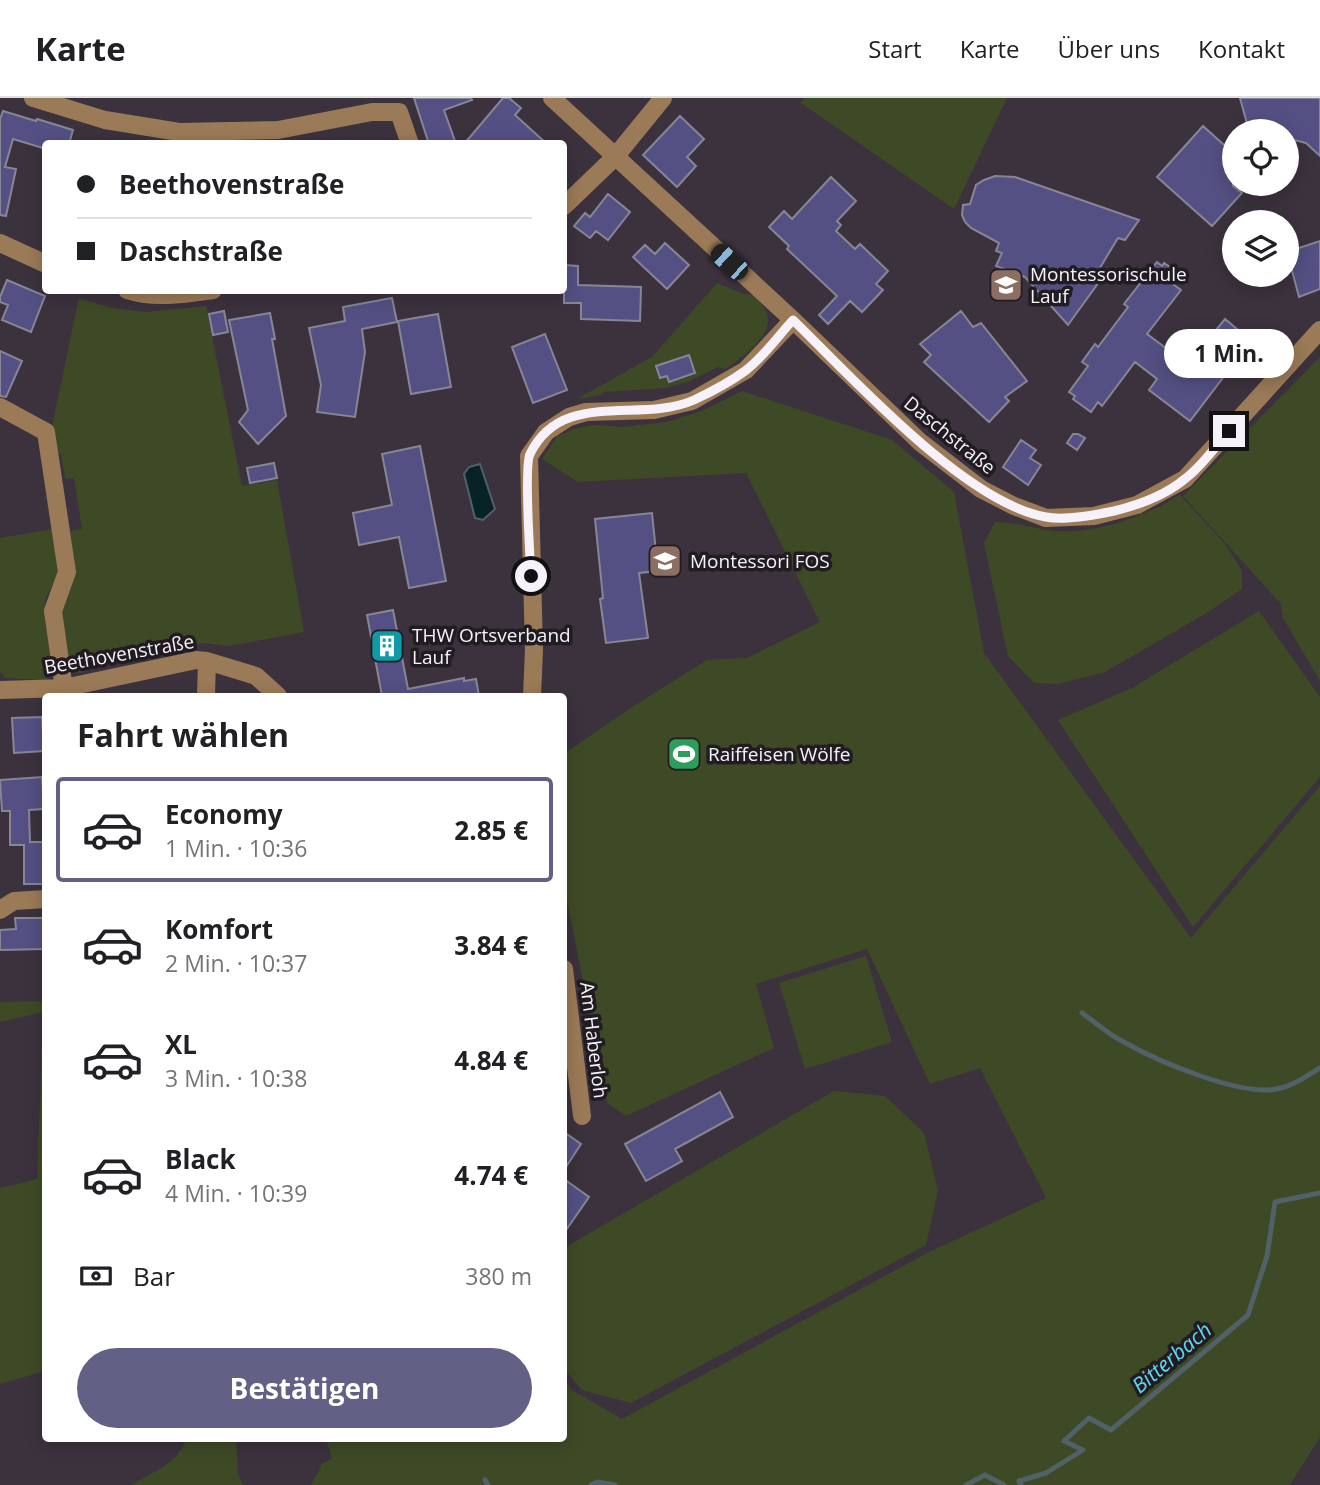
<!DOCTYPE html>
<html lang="de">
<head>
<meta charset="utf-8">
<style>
  body { margin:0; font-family:"Open Sans",sans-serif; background:#f2f2f2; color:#202124; height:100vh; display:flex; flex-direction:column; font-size:26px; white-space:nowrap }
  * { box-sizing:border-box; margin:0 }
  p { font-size:23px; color:#757577 }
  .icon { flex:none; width:38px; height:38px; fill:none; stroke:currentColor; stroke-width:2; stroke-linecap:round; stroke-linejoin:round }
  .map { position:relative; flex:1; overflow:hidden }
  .side { position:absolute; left:42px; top:595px; width:525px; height:749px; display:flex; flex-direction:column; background:#fff; border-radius:7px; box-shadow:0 4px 18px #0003 }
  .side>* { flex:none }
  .guide { position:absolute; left:42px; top:42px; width:525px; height:154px; border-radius:7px; box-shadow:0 4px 18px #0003; display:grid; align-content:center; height:154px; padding:0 35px; background:#fff }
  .fabs { position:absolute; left:1222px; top:21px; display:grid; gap:14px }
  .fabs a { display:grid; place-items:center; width:77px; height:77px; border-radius:50%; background:#fff; box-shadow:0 4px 18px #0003; font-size:35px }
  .end { position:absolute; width:32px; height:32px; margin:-16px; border:9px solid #f7f1f9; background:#111; box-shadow:0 0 0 4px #111 }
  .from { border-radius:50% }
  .bubble { position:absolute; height:49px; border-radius:24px; background:#fff; box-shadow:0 4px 18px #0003; font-size:23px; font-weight:700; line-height:49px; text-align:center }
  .car { position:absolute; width:21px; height:42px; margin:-21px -10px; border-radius:9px; box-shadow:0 0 5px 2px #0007; background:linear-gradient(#222 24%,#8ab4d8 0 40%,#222 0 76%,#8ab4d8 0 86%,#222 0) }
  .guide b { display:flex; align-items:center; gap:24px; height:66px; font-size:26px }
  .guide b+b { border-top:2px solid #e0e0e0 }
  .guide i { width:18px; height:18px; background:#202124 }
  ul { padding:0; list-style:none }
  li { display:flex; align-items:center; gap:21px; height:105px; margin:0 14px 10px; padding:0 21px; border:4px solid transparent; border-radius:7px }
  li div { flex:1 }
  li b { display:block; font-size:26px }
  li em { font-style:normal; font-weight:700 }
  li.selected { border-color:#626084 }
  li>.icon { width:63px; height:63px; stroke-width:1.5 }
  h2 { padding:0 35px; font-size:32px; line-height:84px }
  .pay { display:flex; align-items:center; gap:18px; height:77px; padding:0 35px; font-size:26px }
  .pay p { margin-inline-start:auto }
  .action { display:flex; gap:14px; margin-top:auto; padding:14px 35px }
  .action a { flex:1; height:80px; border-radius:42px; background:#626084; color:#fff; font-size:28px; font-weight:700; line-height:80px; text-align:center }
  header { display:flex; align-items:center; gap:42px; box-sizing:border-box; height:98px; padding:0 35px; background:#fff; border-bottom:2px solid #e0e0e0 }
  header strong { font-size:33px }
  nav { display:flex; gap:38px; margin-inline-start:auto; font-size:24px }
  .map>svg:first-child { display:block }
</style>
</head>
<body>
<header>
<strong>Karte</strong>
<nav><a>Start</a><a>Karte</a><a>Über uns</a><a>Kontakt</a></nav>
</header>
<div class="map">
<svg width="1320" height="1387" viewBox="0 0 1320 1387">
  <rect width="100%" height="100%" fill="#3c323e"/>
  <path fill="#3e4a26" d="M804,0h203l-53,111 -153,-106z
    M717,185l26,11 12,1c6,8 12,15 13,25 2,17 -29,40 -43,49l-7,-2 -31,15 -22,6 -61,4 -4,3 -23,4 75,-42z
    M79,200l32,10 34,4 61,-6 36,180 35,-6 27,152 -75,14 -27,-3 -110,22 -5,7 -12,1 -6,-7 -10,-54 14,-29 -2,-52 11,-2 -8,-51 -9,1 -4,-26 -6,2 -4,-24z
    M1320,259v324l-37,-63 -2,-14 -98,-108z
    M742,293l150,49 62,52 30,161 207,285 129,-152v651l-30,48h-979l11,-21 10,-6 -6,-19 238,-1v-59l8,11 50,29 307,-167 117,-54 -66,-130 -50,16 -63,-135 -111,35 18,64 -148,68 -19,-13 -43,-218v-131l65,-45 78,-49 40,-2 73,-36 -74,-149 -168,9 -36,-23 15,-23 20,-8 19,-3 27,2 44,-5 37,-12z
    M1180,397l45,49 17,27v18l-37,25 -100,58 -47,12 -24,-1 -26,-27 -24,-113 11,-21c21,0 39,7 60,9 33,3 71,-9 101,-23 9,-3 16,-10 24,-13z
    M53,431l7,44 -15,26 8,72 -8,9 -40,-2 -5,-7v-133z
    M1259,513l61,86v80l-127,150 -135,-207 74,-32z
    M866,858l26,86 -87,27 -26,-86z
    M45,903v370l-45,13v-196l37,-9 6,-167 -43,10v-20z
    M834,993l51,5 39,37 14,58 -12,54 -295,158 -49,-13 -18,-21v-121z
    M187,1341h49l2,35 5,11h-111c25,-17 40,-16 55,-46z"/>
  <path fill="#082328" stroke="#506167" stroke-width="2" d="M480,366l15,45 -12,11 -8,-2 -11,-44 5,-7z"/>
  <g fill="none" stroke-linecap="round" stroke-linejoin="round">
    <path stroke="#506167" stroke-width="5" d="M1082,915c13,9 26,21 40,28 33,19 122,58 159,47 14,-3 27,-13 39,-20
      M485,1382l3,5
      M591,1387l6,-3 18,3
      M966,1387l19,-10 19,10
      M1021,1387l-2,-4 27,-8 37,-23 -19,-9 25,-23 22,12 137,-115 19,-59 8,-54 45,-9"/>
  </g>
  <path fill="#545083" stroke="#868696" stroke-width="2" d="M414,0h57l1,2 -28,10 12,34h-27z
    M503,0h6l12,10 -6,7 32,29h-83z
    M1240,0h80v58l-14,-13 -20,-5v-7h-37z
    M3,13l33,10 1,-2 36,11 -4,14h-23v5l-33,-10 -8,28 11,2 -10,47 -6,-1v-96z
    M680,18l24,23 -17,18 9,9 -19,21 -34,-32z
    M1203,28l31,28 -1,32 9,7 -30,33 -55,-49z
    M995,78l20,1 124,43 -14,20 -7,-2 -20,33 6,4 -36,50 -43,-48 -29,-11 6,-13 -6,-2 3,-8 -28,-15 -6,-6 -3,-7 1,-10 7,-1 6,-19 8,-5z
    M831,79l25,24 -19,20 4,4 -5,6 19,18 5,-5 28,27 -12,13 7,6 -21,22 -12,-11 -22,23 -9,-9 18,-19 -50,-47 2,-3 -20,-19 15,-16 8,8z
    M608,96l22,18 -22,28 -12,-9 -6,7 -16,-12 11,-13 5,4z
    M1320,143v48l-21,8 -12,-45z
    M665,145l24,22 -22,24 -34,-32 12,-12 10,9z
    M1157,164l5,4 2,-3 17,12 -7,10 7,5 -34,44 31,23 9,-12 11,7 27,-33 26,22 -61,80 -41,-31 8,-11 -22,-17 -33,44 -4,-4 -7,10 -18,-13 2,-3 -6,-4 19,-26 -6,-4 13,-18 3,3 30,-40 -4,-3z
    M564,167l14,1v19l63,2 -1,34 -59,-2v-16h-17z
    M7,182l38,16 -14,36 -29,-12 6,-15 -8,-3v-5z
    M392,200l5,24 -35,7 3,23 -10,65 -38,-5 4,-27 -12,-57 36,-7 -2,-14z
    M224,213l4,21 -15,3 -4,-21z
    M961,213l12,16 8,-4 46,58 -22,16 4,4 -20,21 -65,-60 7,-7 -11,-11z
    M270,215l5,26h-3l14,77 -28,28 -19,-22 9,-12 -19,-90z
    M438,216l13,73 -40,7 -13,-73z
    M545,236l22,56 -34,13 -21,-56z
    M0,253l22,10 -16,36 -6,-1z
    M689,257l6,18 -26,9 -2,-6 -7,2 -4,-12z
    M1073,336h5l7,4 -8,12 -10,-7z
    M1021,342l15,10 -6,8 11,7 -13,20 -25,-18z
    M420,348l26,135 -37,7 -10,-51 -40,8 -6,-32 39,-8 -10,-51z
    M274,365l3,15 -27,5 -3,-15z
    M652,415l6,58 -19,2 9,65 -42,5 -6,-44 3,-1 -8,-79z
    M393,512l15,79 56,-11v3l12,-2 3,17h-97l-15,-81z
    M42,619l2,34 -30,2 -2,-35z
    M42,679l2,32 -15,1 1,32h16v42h-22v-39h-14v-34h-8l-2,-31z
    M15,820h31v31l-46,1v-20l16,-1z
    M720,994l13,25 -58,32 7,12 -36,20 -21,-37z
    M564,1034l17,12 -17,26z
    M564,1081l25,18 -25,36z"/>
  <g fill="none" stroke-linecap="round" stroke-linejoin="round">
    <path stroke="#9b7a57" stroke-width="18" d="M33,0l72,22 74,12 99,-2 94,-18h27l11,32
      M552,0l241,222 127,122 61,47 33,17 32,12 48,-2 43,-11 48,-26 135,-149
      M564,108l51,-49 48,-59
      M0,145l46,21
      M127,192c27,9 58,4 86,0
      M0,309l46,25 21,140 -14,39 12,85
      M0,592l64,-2 132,-28 11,1 49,15 22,20
      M206,598l1,-35
      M532,598l2,-46 -5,-194 17,-24 23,-15 17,-5 68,-2 38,-9 54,-31 47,-50
      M0,812l14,-9 32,-2
      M564,871l18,147"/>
  </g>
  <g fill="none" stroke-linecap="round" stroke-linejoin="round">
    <path stroke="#f7f1f9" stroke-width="9" d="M531,478c-1,-19 -7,-110 -1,-122 32,-66 110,-30 164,-54 17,-8 36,-18 51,-29 18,-13 33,-35 48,-51 59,57 172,183 253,197 19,4 49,-2 68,-6 25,-6 52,-16 72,-33 16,-12 29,-31 43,-47"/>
  </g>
  <defs>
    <symbol id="school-square" viewBox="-11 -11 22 22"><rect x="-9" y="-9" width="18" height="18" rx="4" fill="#8d6e63" stroke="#201c21"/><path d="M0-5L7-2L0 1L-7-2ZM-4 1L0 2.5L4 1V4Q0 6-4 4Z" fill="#fff"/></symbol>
    <symbol id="building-square" viewBox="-11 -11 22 22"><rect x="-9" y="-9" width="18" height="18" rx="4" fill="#0f9aa8" stroke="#201c21"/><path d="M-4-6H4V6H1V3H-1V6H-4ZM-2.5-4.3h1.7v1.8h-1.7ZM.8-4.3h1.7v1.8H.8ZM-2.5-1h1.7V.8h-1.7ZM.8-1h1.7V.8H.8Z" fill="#fff"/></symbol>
    <symbol id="stadium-square" viewBox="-11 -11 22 22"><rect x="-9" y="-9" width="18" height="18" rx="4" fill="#2e9e5b" stroke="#201c21"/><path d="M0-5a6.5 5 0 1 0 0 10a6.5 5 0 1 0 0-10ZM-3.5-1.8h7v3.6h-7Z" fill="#fff"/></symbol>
  </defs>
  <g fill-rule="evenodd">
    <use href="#school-square" x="987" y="168" width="38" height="38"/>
    <use href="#school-square" x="646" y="444" width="38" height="38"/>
    <use href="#building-square" x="368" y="529" width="38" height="38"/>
    <use href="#stadium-square" x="665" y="637" width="38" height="38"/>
  </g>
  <g text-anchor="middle" stroke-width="7" stroke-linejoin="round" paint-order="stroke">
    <g font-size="19" fill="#f7f1f9" stroke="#201c21" text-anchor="start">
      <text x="1030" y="183">Montessorischule<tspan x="1030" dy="22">Lauf</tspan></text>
      <text x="690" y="470">Montessori FOS</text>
      <text x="412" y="544">THW Ortsverband<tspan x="412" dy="22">Lauf</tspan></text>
      <text x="708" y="663">Raiffeisen Wölfe</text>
    </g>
    <g font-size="19" fill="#f7f1f9" stroke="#201c21">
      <text transform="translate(950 337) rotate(39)" y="7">Daschstraße</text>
      <text transform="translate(119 556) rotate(-10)" y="7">Beethovenstraße</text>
      <text transform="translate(594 942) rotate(83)" y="7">Am Haberloh</text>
    </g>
    <g font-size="21" font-style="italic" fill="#60d9f2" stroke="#201c21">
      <text transform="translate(1172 1260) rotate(-40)" y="7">Bitterbach</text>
    </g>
  </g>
</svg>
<div class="fabs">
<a><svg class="icon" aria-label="locate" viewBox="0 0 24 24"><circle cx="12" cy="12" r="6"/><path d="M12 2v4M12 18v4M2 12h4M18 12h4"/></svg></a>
<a><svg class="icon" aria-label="layers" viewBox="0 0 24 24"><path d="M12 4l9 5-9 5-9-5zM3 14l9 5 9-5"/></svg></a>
</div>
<i class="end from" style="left:531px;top:478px"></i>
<i class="end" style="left:1229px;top:333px"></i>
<div class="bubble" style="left:1164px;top:231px;width:130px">1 Min.</div>
<i class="car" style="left:729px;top:164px;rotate:312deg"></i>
<div class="guide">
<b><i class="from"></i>Beethovenstraße</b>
<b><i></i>Daschstraße</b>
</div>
<section class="side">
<h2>Fahrt wählen</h2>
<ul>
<li class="selected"><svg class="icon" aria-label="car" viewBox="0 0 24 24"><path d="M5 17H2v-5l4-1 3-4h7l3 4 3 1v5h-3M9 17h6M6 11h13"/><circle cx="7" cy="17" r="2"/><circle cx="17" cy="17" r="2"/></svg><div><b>Economy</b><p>1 Min. · 10:36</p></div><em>2.85 €</em></li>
<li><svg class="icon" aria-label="car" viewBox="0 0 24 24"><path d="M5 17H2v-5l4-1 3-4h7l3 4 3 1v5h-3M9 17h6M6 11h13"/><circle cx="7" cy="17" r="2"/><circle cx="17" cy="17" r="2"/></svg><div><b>Komfort</b><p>2 Min. · 10:37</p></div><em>3.84 €</em></li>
<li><svg class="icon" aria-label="car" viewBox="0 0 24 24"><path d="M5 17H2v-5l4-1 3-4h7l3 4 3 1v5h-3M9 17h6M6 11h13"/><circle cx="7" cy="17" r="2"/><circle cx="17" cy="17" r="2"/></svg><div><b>XL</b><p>3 Min. · 10:38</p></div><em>4.84 €</em></li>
<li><svg class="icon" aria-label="car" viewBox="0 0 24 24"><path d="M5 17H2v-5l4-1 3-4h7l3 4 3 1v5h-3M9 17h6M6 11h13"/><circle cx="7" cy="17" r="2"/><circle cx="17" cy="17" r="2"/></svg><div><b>Black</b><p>4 Min. · 10:39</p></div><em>4.74 €</em></li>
</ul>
<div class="pay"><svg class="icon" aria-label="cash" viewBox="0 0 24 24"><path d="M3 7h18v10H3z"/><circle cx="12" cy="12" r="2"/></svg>Bar<p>380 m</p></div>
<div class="action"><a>Bestätigen</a></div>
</section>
</div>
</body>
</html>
